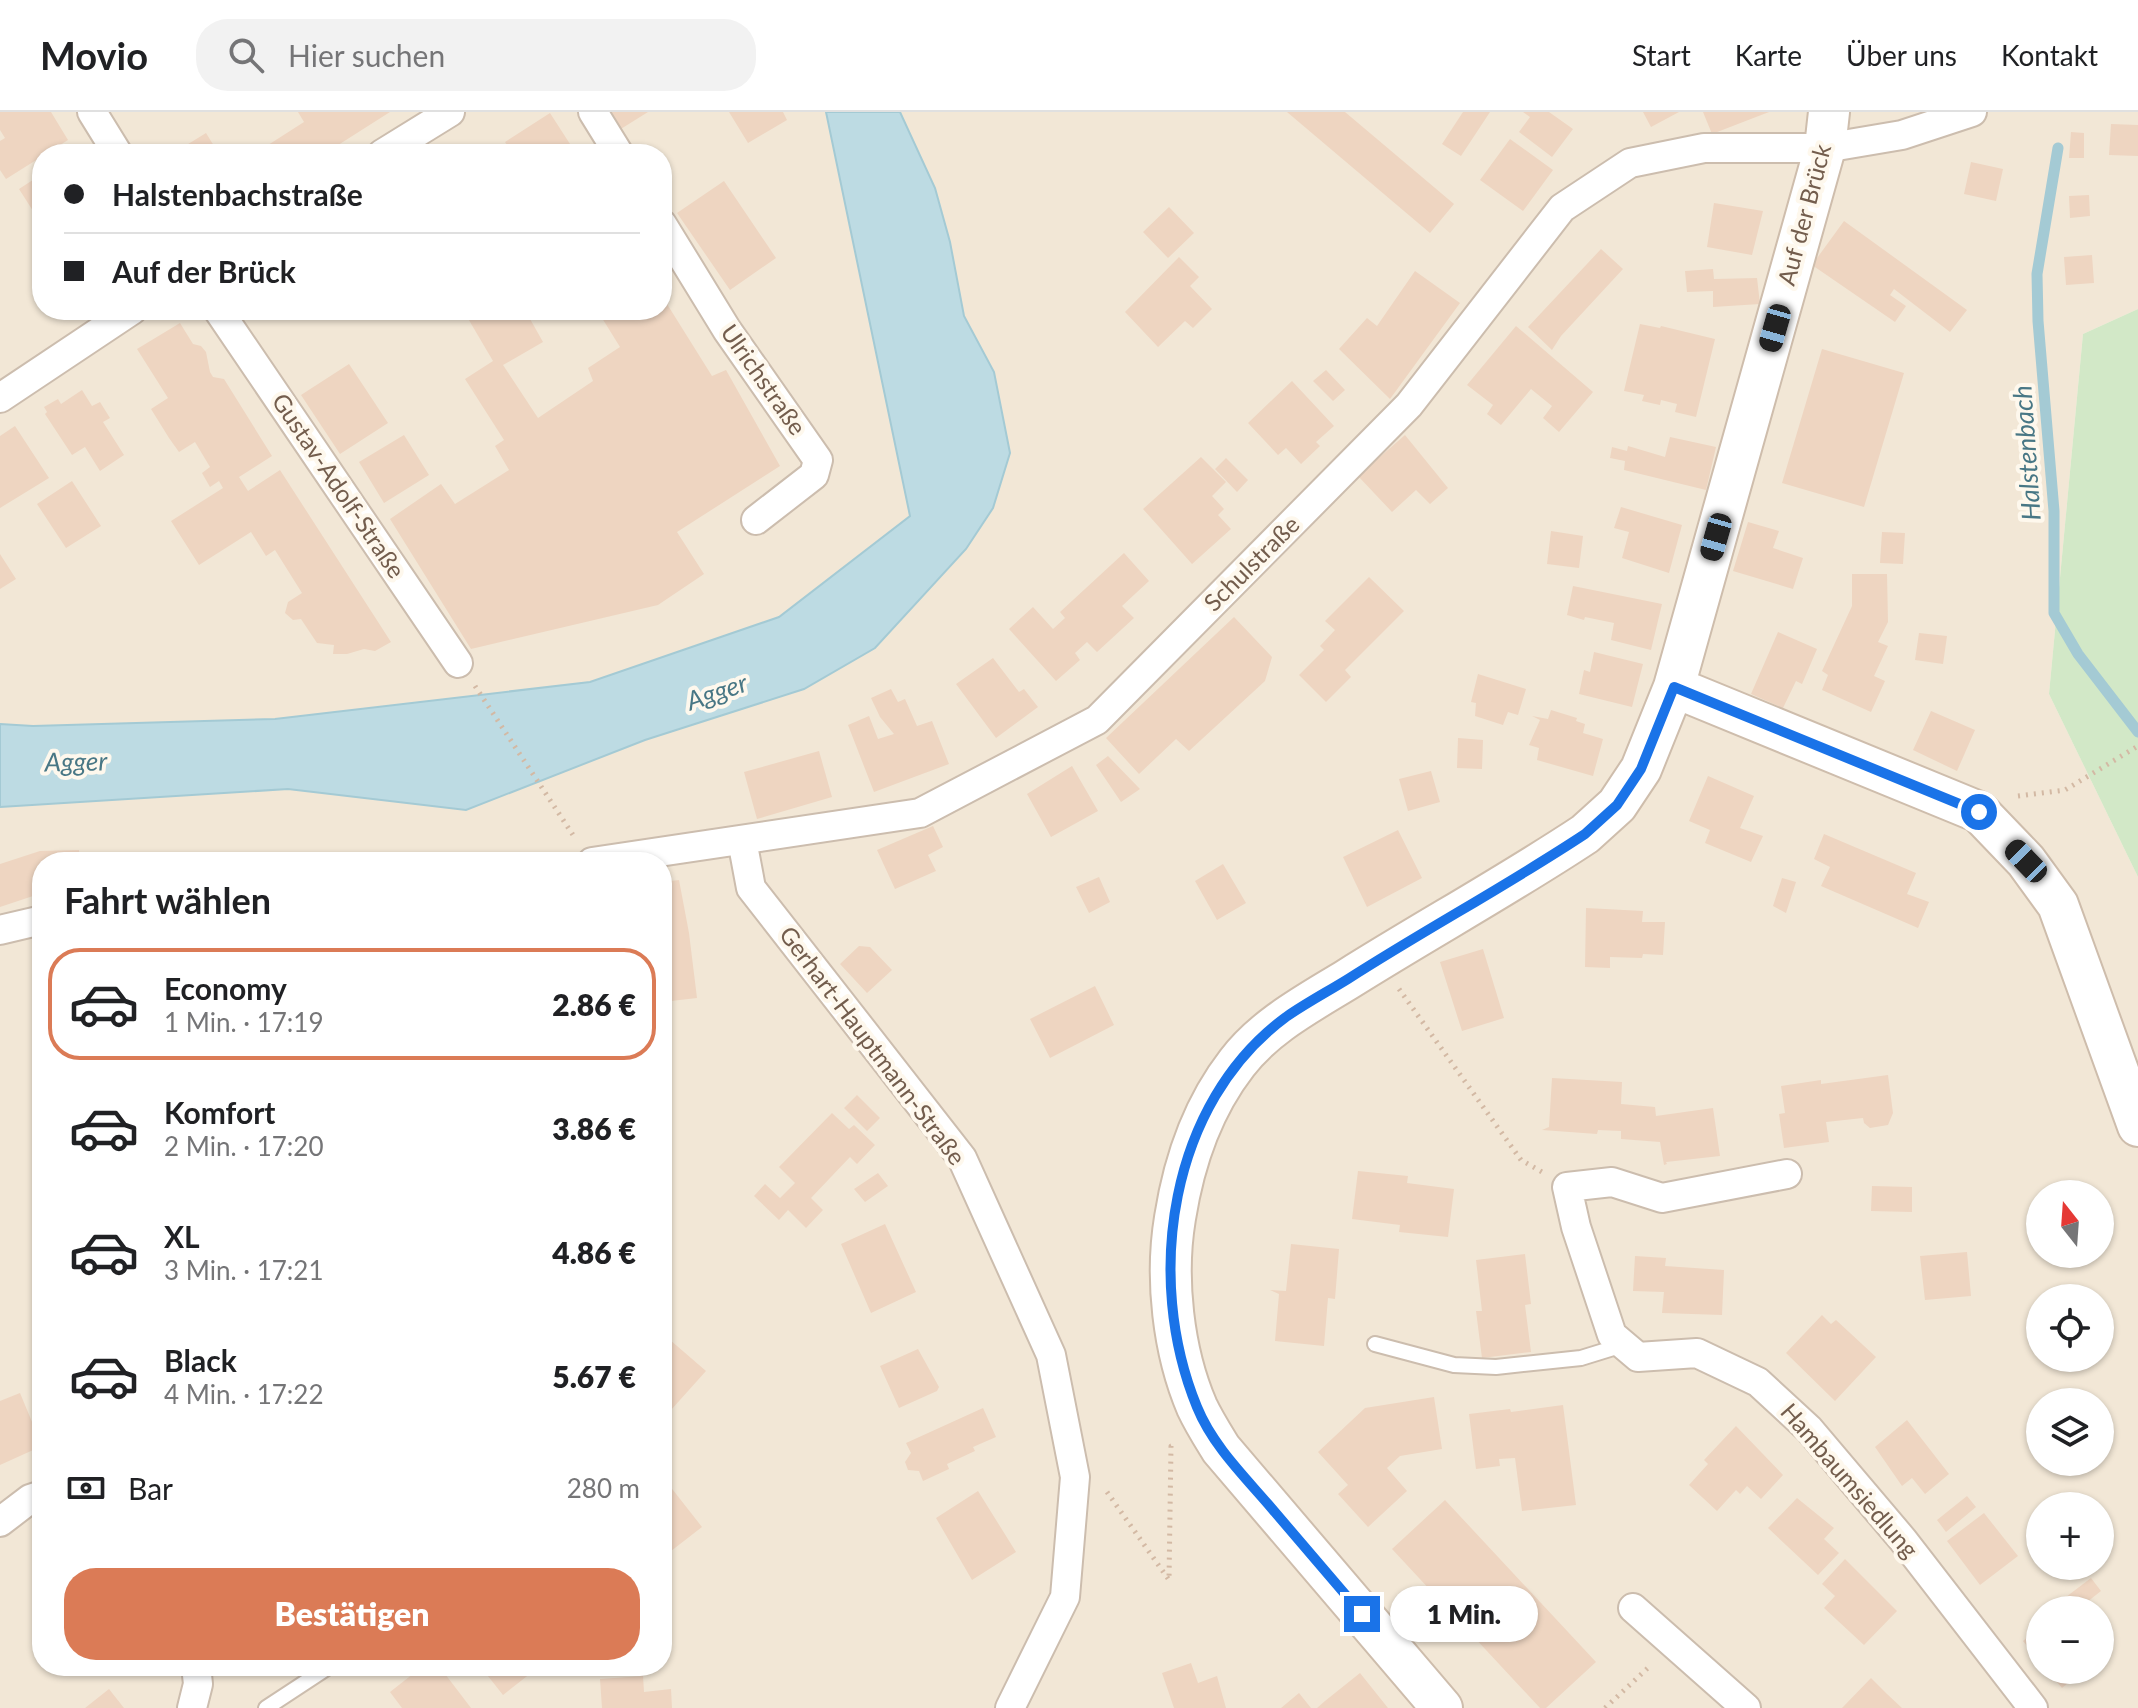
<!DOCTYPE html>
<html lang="de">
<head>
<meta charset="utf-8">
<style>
  body { margin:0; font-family:Lato,sans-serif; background:#f2f2f2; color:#202124; height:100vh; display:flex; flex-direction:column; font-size:30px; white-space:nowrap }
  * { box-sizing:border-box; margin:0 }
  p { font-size:26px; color:#757577 }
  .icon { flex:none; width:44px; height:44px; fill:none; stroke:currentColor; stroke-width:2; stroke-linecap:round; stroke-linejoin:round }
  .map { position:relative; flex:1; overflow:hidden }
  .drawer { position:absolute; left:32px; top:740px; width:640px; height:824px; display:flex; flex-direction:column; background:#fff; border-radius:32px; box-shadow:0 2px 6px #0004 }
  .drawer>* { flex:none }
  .hud { position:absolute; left:32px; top:32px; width:640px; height:176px; border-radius:32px; box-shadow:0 2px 6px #0004; display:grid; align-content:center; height:176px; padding:0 32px; background:#fff }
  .needle { width:52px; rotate:343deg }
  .buttons { position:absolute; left:2026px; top:1068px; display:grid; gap:16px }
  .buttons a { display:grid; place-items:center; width:88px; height:88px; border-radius:50%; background:#fff; box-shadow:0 2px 6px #0004; font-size:40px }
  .end { position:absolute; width:36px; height:36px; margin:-18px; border:10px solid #1a73e8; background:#fff; box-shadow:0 0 0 4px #fff }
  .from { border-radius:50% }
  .bubble { position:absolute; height:56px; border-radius:28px; background:#fff; box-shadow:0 2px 6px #0004; font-size:26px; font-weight:800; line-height:56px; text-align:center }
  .car { position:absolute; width:24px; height:48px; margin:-24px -12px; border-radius:10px; box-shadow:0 0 6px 2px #0007; background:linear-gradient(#222 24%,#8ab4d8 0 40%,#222 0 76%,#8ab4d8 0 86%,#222 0) }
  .hud b { display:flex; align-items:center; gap:28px; height:76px; font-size:30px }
  .hud b+b { border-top:2px solid #e0e0e0 }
  .hud i { width:20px; height:20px; background:#202124 }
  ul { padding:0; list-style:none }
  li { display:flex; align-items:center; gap:24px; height:112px; margin:0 16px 12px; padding:0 16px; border:4px solid transparent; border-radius:32px }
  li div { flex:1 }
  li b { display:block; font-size:30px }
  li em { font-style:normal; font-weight:800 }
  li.current { border-color:#db7b56 }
  li>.icon { width:72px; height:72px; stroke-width:1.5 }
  h2 { padding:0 32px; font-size:36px; line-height:96px }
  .pay { display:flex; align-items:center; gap:20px; height:88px; padding:0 32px; font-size:30px }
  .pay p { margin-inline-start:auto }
  .primary-button { display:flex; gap:16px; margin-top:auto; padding:16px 32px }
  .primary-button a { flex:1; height:92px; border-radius:32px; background:#db7b56; color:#fff; font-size:32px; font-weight:800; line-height:92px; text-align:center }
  header { display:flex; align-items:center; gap:48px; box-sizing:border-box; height:112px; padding:0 40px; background:#fff; border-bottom:2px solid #e0e0e0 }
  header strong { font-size:38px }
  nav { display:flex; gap:44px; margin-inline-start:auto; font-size:28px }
  .search { width:560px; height:72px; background:#f2f2f2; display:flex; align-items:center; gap:20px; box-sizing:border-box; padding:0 28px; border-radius:32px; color:#757577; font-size:30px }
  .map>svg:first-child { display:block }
</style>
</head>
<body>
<header>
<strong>Movio</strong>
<div class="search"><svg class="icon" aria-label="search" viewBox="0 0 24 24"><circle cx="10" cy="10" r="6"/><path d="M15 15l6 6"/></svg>Hier suchen</div>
<nav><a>Start</a><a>Karte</a><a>Über uns</a><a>Kontakt</a></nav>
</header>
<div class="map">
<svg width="2138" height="1596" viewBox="0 0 2138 1596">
  <rect width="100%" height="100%" fill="#fbf4e7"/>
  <path fill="#f2e7d6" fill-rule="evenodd" d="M0,0h2138v197l-55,25 -34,360 89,183v831h-2138zM42,42h620v156h-620zM42,750h620v804h-620zM2040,1082h60v60h-60zM2040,1186h60v60h-60zM2040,1290h60v60h-60zM2040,1394h60v60h-60zM2040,1498h60v60h-60z"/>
  <path fill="#d2e8c7" d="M2138,197v568l-89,-183 34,-360z"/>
  <path fill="#bddbe3" stroke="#a4cad4" stroke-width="2" d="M826,0h74l35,76 15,54 14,74 30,56 16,81 -17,55 -27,41 -91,99 -71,41 -159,51 -179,70 -178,-21 -288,18v-83l33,2 242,-7 315,-37 189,-65 131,-101z"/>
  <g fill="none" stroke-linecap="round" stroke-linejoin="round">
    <path stroke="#a4cad4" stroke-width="11" d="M2058,36l-21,126 1,47 16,190v102l24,41 60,78"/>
  </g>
  <path fill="#eed5c1" d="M0,0h51l17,28 -62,39 -6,-9v-29l5,-3 -5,-8z
    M298,0h92l-66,42h-70l50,-32z
    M604,0h44l-32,20z
    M729,0h54l4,8 -39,23z
    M1287,0h58l109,92 -24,29z
    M1463,0h27l-29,44 -19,-12z
    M1523,0h26l24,17 -21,28 -33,-25 11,-15z
    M1643,0h36l-28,15z
    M1703,0h66l-57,22z
    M550,1l20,31 6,1 6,9h-69l-8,-12z
    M2111,12l27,1v31l-29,-1z
    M2071,20l13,1v25h-15z
    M206,21l13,21h-47z
    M1510,27l43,31 -30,41 -43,-31z
    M1971,50l32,7 -7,32 -32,-7z
    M42,62v51l-23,-36z
    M724,69l52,77 -46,32 -53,-77z
    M2089,83l1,21 -20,2 -1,-22z
    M1714,91l49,8 -11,44 -45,-8z
    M1169,95l25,26 -26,25 -25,-26z
    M1844,109l123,89 -17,22 -56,-43 -4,6 16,11 -11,16 -83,-57z
    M1601,137l22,20 -62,67 -9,14 -24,-23z
    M2092,143l2,28 -28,2 -2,-28z
    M1179,145l20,20 -9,9 22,23 -19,19 -8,-7 -27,26 -33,-35z
    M1713,157l1,10 43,-1 3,26 -47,3v-16l-26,1 -2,-21z
    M1415,159l45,32 -70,96 -51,-50 28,-31 10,8z
    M662,184l50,80 14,-6 54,96 -103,66 27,42 -46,31 -187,44 -81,-130 51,-35 14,20 54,-34 -14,-24 9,-6 -39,-61 28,-18 -30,-51h62l18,32 -40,23 35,53 55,-37 -5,-13 32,-21 -23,-37h65z
    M180,211l13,21 8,2 5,6 4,20 3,5 11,2 48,77 -33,21 9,14 32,-21 111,172 -16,9 -11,-2 -17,5h-14l1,-9 -17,-2 -16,-24 -8,1 -8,-7 3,-11 14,-9 -27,-43 -9,6 -15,-24 -52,33 -28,-44 52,-33 -4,-7 -9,6 -8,-14 8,-6 -15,-25 -16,10 -10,-14 -18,-29 17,-11 -31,-49z
    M1640,212l20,4 1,-2 54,13 -19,78 -21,-5 2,-8 -16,-4 -1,5 -18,-4 2,-6 -20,-4z
    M1516,214l77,66 -34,40 -16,-14 9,-12 -21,-17 -30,36 -14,-11 6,-9 -26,-20z
    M1822,237l82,24 -40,134 -82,-24z
    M349,252l39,59 -48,31 -39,-59z
    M1326,258l19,20 -12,11 -20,-20z
    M1292,269l42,45 -18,16 4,4 -19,18 -15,-16 -8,7 -30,-32z
    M82,278l10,16 8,-4 10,16 -7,4 21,33 -24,16 -15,-24 -13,8 -27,-41 2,-2 -3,-5 14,-8 3,5z
    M15,314l34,52 -49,30v-72z
    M404,323l25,40 -45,28 -25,-41z
    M1405,323l43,53 -18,16 -14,-14 -24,22 -34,-36z
    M1670,325l46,10 -10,43 -82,-20 1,-9 -15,-3 2,-11 15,4 1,-5 37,11z
    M1201,345l25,25 -14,14 12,13 -6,6 13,14 -39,35 -49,-55z
    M1226,346l22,22 -11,12 -22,-23z
    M72,369l29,45 -35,22 -29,-44z
    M1621,395l61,18 -13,48 -47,-15 7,-26 -15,-4z
    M1748,410l31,9 -6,17 30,10 -10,31 -60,-18z
    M1551,419l32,5 -4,32 -32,-4z
    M1882,420l23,1 -2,31 -23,-1z
    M1124,441l25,28 -27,25 12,12 -37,34 -10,-10 -12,11 5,7 -24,21 -47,-52 24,-22 20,22 12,-11 -5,-6z
    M0,442l16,25 -16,10z
    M1852,462h35l1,48 -10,20 10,4 -14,30 11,5 -14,31 -49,-22 6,-15 -6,-4 30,-65z
    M1369,465l35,34 -59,59 6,7 -25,25 -27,-27 25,-25 -4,-4 15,-16 -10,-9z
    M1573,474l89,18 -11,46 -40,-10 3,-17 -29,-6 -1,3 -17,-5z
    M1234,505l38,40 -7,24 -76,70 -13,-12 -37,35 -33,-36z
    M1778,520l39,17 -15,35 -6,-3 -13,27 -32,-14z
    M1919,521l28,3 -4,28 -28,-4z
    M1594,540l49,12 -11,43 -53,-13 5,-24 6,2z
    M993,546l26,34 5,-3 14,18 -42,31 -40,-54z
    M1478,562l48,15 -8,26 -10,-3 -5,13 -28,-9 1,-13 -5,-1z
    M891,577l7,13 7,-3 12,27 15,-5 17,43 -75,28 -26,-67 21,-9 9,23 16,-5 -14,-17 -9,-19z
    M1551,598l26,8 -1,3 9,3 -2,9 20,6 -10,37 -56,-16 2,-12 -10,-3 11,-25 -8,-4 16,3z
    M1931,599l44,19 -18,41 -44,-21z
    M1458,626l25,2 -1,29 -25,-1z
    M819,639l13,46 -75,22 -13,-47z
    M1108,644l32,33 -19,13 -25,-37z
    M1072,654l26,45 -47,26 -24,-43z
    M1431,659l9,31 -32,9 -9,-32z
    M1708,664l46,20 -14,32 23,8 -12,26 -46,-19 5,-13 -21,-9z
    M933,714l10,21 -15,8 8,16 -41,18 -18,-39z
    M1398,718l24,48 -55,29 -24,-50z
    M1824,722l92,39 -9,21 22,8 -11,26 -97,-42 9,-19 -16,-8z
    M79,738l1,12h-38v31l-42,14v-43l40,-13z
    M1223,752l23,39 -29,17 -22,-39z
    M1099,765l11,25 -21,11 -13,-26z
    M1782,766l14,4 -10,31 -13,-7z
    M679,768l10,53 8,65 -26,3 -6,-41h-3v-78z
    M1586,796l57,3 -1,11h23l-2,33 -20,-1 -1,4 -32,-1v11l-25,-1z
    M859,834l11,1 22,23 -25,23 -27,-29z
    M1483,837l21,69 -42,13 -22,-69z
    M1095,874l19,39 -64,33 -20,-39z
    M1888,963l5,38 -5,12 -18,3 -6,-5 -1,-5 -37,4 3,20 -45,6 -5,-34 6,-1 -4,-27 40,-6v4z
    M1552,966l70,4 -1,22 34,3 1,9 57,-8 7,48 -54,6 1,2 -3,1 -4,-23 -39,-3v-8l-23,-1 -1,4 -55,-4 7,-3z
    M857,983l23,23 -13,13 -23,-23z
    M832,1001l17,16 5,-4 21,20 -18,19 -7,-7 -39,41 12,12 -17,18 -18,-18 -9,10 -25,-24 11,-12 15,14 15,-15 -16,-16z
    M1358,1059l50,5 -1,7 47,6 -6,48 -49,-5 1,-7 -48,-6z
    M878,1061l10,13 -23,16 -11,-13z
    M1872,1074l40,1v25l-41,-1z
    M885,1112l31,68 -45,21 -30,-69z
    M1291,1132l48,5 -4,50 -7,-1 -4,48 -49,-5 4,-47 -9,-4 16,1z
    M1967,1140l4,44 -46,4 -5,-44z
    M1525,1142l6,50 -6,1 6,47 -49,6 -6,-47h6l-6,-51z
    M1635,1144l31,2 -1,8 59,4 -2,45 -60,-2 2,-21 -31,-1z
    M1822,1203l9,9 5,-4 40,37 -41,44 -49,-48z
    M662,1221l44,38 -44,49z
    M918,1237l21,38 -2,4 -38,17 -19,-42z
    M20,1281l22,53 -42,19v-64z
    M1434,1285l8,52 -42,7 -13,12 20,23 -39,36 -30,-33 10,-9 -30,-33 47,-44z
    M1563,1293l13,100 -54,6 -7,-53 -16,1 1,7 -24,3 -7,-55 41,-5 1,3z
    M983,1296l13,29 -23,10 2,4 -28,13 2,5 -26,12 -4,-10 -11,-1 -3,-8 6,-9 -5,-10z
    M1907,1308l42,54 -24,20 -13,-16 -10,8 -27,-39z
    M1736,1314l47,49 -22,24 -14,-13 -7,8 -4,-4 -19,21 -28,-26 19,-21 -4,-4z
    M662,1364l40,51 -40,31z
    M978,1379l38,61 -44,28 -36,-62z
    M1967,1384l9,11 -30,25 -9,-12z
    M1797,1386l37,30 -10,11 15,14 -21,22 -50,-47z
    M1445,1388l151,162 -50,46h-6l-148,-159z
    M1984,1401l34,43 -38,29 -33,-44z
    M1845,1447l52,52 -33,34 -40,-37 11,-12 -13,-12z
    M2091,1466l10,13 -24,19 -11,-13z
    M2040,1515v35l-17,-21z
    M1191,1551l7,20 19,-7 9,32h-52l-12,-35z
    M423,1554h16l32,42h-69l-12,-16z
    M480,1554h60l-37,29z
    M2047,1558h37l-22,18z
    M1360,1561l28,35h-71l8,-7z
    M643,1564l1,16 27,-3 1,19h-70l-2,-29z
    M1871,1566l16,16 15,14h-60z
    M109,1577l15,19h-39z
    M1299,1581l12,15h-30z"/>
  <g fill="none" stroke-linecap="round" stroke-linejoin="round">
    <defs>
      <path id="lane" d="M1375,1232l79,21 42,2 85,-9 42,-13
        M266,1596l64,-42"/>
      <path id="street" d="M92,0l26,42
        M593,0l26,42
        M382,42l68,-42
        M662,112l65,106 91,130 -4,15 -58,45
        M218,198l240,353
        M0,286l132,-88
        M742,728l9,48 211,270 89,197 24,122 -10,120 -55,111
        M592,750l328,-49 177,-93 312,-315 153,-197 68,-45 74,-15h121l77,-13 70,-23
        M0,818l42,-10
        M1787,1062l-125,24 -50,-16 -45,5 9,40 36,108 26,22 59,-4 61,29 51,47 94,111 130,168
        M0,1410l30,-23 12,-4
        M1633,1496l113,100
        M192,1596l6,-24 -2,-18"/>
      <path id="secondary" d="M1674,575l305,125 47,49 32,44 80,221
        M1442,1596l-221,-259c-8,-13 -17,-27 -24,-42 -24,-56 -32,-129 -22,-189 9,-57 27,-110 62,-155 28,-37 72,-60 111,-84 78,-49 160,-94 237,-145l32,-29 24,-36 33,-82 151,-539 4,-36"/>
    </defs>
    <use href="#lane" stroke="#ccbdae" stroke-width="18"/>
    <use href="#street" stroke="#ccbdae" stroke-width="32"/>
    <use href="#secondary" stroke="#cebdac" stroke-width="44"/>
    <path stroke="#d3b9a4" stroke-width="5" stroke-dasharray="2 6" stroke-linecap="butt" d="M475,574l100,152
      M2018,684l47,-6 73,-44
      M1399,877l122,171 21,12
      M1107,1380l62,88 2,-134 5,-2
      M1605,1596l45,-42"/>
    <use href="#lane" stroke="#fff" stroke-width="14"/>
    <use href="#street" stroke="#fff" stroke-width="28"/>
    <use href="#secondary" stroke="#fff" stroke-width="40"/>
  </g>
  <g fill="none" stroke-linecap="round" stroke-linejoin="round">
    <path stroke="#1a73e8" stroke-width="10" d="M1362,1502c-32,-37 -63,-74 -94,-110 -26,-30 -56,-60 -71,-97 -53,-129 -28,-304 89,-390 20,-14 41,-25 62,-38 78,-50 160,-94 237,-145l32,-29 24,-36 33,-82 305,125"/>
  </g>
  <g text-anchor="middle" stroke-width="8" stroke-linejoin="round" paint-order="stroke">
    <g font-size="24" fill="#735d4d" stroke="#fef8ed">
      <text transform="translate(1805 103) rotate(-75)" y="8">Auf der Brück</text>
      <text transform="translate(763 268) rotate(55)" y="8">Ulrichstraße</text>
      <text transform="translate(338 374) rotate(56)" y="8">Gustav-Adolf-Straße</text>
      <text transform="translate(1252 452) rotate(-45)" y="8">Schulstraße</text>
      <text transform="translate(872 934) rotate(53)" y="8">Gerhart-Hauptmann-Straße</text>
      <text transform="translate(1849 1369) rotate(49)" y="8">Hambaumsiedlung</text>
    </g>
    <g font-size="26" font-style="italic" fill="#487785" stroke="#fef8ed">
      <text transform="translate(2027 341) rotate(-94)" y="9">Halstenbach</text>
      <text transform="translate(717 580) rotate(-19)" y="9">Agger</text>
      <text transform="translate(76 650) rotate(-1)" y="9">Agger</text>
    </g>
  </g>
</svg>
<div class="buttons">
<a><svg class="needle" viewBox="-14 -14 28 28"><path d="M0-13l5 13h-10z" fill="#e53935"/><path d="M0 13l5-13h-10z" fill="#757577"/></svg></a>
<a><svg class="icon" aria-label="locate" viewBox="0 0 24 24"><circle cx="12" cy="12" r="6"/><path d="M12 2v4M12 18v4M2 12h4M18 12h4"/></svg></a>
<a><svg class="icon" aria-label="layers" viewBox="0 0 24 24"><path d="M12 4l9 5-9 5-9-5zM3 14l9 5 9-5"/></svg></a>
<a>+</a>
<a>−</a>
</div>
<i class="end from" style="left:1979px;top:700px"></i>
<i class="end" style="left:1362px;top:1502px"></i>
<div class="bubble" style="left:1390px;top:1474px;width:148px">1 Min.</div>
<i class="car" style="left:1775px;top:216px;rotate:196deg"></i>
<i class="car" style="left:1716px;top:425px;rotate:196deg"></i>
<i class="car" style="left:2026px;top:749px;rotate:316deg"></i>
<div class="hud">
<b><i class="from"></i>Halstenbachstraße</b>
<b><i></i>Auf der Brück</b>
</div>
<section class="drawer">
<h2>Fahrt wählen</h2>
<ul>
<li class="current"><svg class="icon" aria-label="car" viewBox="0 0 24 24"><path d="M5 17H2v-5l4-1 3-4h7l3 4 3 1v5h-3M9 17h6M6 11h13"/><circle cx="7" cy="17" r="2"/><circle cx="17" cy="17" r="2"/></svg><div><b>Economy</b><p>1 Min. · 17:19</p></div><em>2.86 €</em></li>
<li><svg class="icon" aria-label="car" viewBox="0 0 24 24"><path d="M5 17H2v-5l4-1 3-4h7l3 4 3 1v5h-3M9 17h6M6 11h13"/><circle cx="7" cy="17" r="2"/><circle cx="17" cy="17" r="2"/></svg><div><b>Komfort</b><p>2 Min. · 17:20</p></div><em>3.86 €</em></li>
<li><svg class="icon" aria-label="car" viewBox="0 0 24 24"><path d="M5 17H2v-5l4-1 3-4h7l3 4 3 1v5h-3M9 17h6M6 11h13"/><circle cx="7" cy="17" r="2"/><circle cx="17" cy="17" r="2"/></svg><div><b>XL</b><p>3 Min. · 17:21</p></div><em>4.86 €</em></li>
<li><svg class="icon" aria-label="car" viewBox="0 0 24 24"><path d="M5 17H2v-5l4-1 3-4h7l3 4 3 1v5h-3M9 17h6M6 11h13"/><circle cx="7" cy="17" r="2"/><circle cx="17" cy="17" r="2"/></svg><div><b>Black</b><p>4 Min. · 17:22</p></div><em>5.67 €</em></li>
</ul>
<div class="pay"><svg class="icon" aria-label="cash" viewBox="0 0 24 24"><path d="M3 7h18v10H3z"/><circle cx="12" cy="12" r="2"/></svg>Bar<p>280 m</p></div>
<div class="primary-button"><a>Bestätigen</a></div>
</section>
</div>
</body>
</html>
